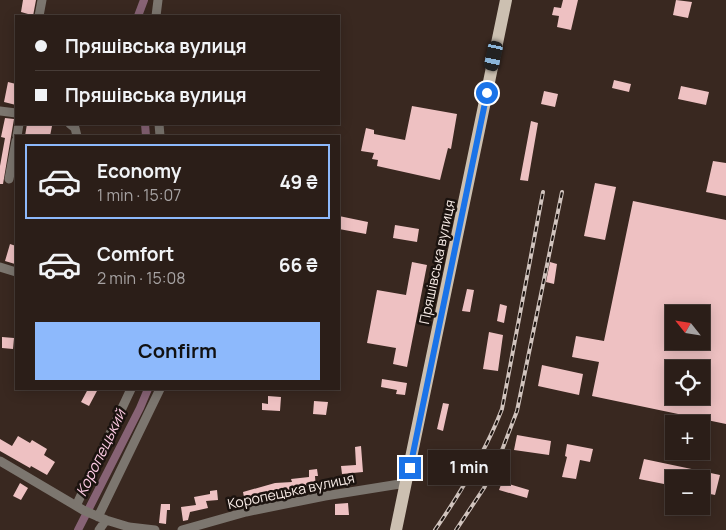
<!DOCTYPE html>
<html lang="en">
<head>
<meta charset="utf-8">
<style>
  body { margin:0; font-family:Manrope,sans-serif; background:#332721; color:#f1f3f6; height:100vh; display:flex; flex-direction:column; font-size:19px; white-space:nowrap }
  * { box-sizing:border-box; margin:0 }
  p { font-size:16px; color:#a6a2a2 }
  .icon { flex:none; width:28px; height:28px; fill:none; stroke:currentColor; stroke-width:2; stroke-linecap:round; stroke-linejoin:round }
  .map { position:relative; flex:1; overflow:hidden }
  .side { position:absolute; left:15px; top:135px; width:325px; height:255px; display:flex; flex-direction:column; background:#2b1e18; border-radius:0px; box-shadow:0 2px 12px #0003,0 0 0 1px #473c37 }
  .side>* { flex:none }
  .hud { position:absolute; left:15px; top:15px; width:325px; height:110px; border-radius:0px; box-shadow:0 2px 12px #0003,0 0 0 1px #473c37; display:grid; align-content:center; height:110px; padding:0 20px; background:#2b1e18 }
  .needle { width:32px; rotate:300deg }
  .buttons { position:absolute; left:665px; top:305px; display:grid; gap:10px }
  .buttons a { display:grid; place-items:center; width:45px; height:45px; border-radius:0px; background:#2b1e18; box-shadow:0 2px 12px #0003,0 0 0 1px #473c37; font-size:25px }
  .end { position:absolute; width:22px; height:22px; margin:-11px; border:6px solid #1a73e8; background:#fff; box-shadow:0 0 0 2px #fff }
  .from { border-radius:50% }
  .bubble { position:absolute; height:35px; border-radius:0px; background:#2b1e18; box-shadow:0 2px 12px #0003,0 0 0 1px #473c37; font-size:16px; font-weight:700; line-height:35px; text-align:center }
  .car { position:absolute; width:15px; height:30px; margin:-15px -8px; border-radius:6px; box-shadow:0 0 4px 1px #0007; background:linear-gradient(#222 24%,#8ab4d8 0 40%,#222 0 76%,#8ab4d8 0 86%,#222 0) }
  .hud b { display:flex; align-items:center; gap:18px; height:48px; font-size:19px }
  .hud b+b { border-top:1px solid #473c37 }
  .hud i { width:12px; height:12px; background:#f1f3f6 }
  ul { padding:9px 0 0; list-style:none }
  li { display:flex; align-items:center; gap:15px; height:75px; margin:0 10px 8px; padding:0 10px; border:2px solid transparent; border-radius:0px }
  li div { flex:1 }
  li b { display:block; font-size:19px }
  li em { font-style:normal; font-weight:700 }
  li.selected { border-color:#8db9fc }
  li>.icon { width:45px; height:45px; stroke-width:1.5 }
  .action { display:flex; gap:10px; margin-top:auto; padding:10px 20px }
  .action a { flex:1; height:58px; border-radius:0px; background:#8db9fc; color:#111; font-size:20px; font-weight:700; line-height:58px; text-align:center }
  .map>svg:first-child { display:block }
</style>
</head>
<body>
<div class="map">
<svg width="726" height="530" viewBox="0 0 726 530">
  <rect width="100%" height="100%" fill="#392820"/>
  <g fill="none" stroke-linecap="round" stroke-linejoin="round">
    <path stroke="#876375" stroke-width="8" d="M138,16l6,-16
      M145,124l1,12
      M78,530l62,-122 8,-19"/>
  </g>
  <path fill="#eec1c2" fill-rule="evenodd" d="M23,0h13l-3,16h-6l1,-2 -7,-2z
    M563,0h15l-7,30 -14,-3 2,-11 -7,-1 2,-8 7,1z
    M676,0l16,2 -4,16 -15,-3z
    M614,80l17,4 -2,8 -17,-4z
    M8,82l8,2v21l-12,-3z
    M681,86l28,6 -3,13 -28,-6z
    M544,91l14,3 -3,13 -14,-3z
    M412,106l45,8 -6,35 -3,-1 -8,32 -63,-14 1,-6 -6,-1 2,-6 -13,-2 5,-23 8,2v4l31,6z
    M5,118l9,1 -11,65h-3v-18l5,-28 -4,-1z
    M531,121l7,2 -10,58 -8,-1z
    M27,124l25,2 -2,10h-25z
    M713,161l13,2v33l-20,-4z
    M595,183l21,4 -11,53 -21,-4z
    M633,201l93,19v204l-134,-28 7,-34 -27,-5 4,-21 28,5zM674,314h27v27h-27zM674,369h27v27h-27z
    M339,216l29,6 -2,12 -27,-5z
    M395,225l24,4 -2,13 -24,-4z
    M10,244l6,2 -1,18 -10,-3z
    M412,262l15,3 -20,102 -14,-3 3,-16 -29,-5 10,-53 29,5z
    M550,262l7,2 -3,20 -8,-2z
    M467,289l7,1 -4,22 -8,-1z
    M500,304l7,2 -3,17 -7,-2z
    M489,332l14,3 -5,36 -15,-2z
    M2,337l12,1 -1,11 -11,-1z
    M542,365l41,9 -4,21 -41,-9z
    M382,379l25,4 -2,12 -9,-1 1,-4 -16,-3z
    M88,389h10l-9,17 -8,-4z
    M268,396l13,1 -1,14 -18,-1v-7l6,1z
    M314,401l14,1 -2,13 -13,-1z
    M443,403l6,1 -6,27 -6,-2z
    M517,435l34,6 -2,14 -35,-5z
    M18,436l12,7 2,-3 15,9 -3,6 11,7 -8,13 -16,-9 -1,2 -30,-17v-12l12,7z
    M567,444l26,5 -3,13 -10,-2 -4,19 -14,-2 5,-20 -2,-1z
    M361,446l2,26 -21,2 -1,-8 15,-1 -1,-18z
    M644,459l76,16 -5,20 -14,-3v-13h-27v7l-35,-7z
    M317,469l1,7h-3l1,14 -49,4 1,7 -6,1 -1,-4 -16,4 -2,-10 32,-9 17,-1 -1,-3 18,-2v-7z
    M502,482l27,8 -2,8 -28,-8z
    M20,483l8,5 -7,12 -8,-4z
    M217,490l1,10 -12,1 2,7 -18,4 -2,8 -5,1 -2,-14 15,-2 -2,-8 16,-3v-3z
    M348,503l1,12h-14v-11z
    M161,504h9v6h-3l-1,14 -7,-1z"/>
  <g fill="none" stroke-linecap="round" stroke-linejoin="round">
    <path stroke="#7c766f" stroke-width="9" d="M39,16l3,-16
      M156,16l2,-16
      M0,111l16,2
      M70,124l5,4 2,8
      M159,124l1,12
      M17,136l2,-12
      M9,179l7,-38
      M0,267l16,5
      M0,461l83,49 23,10
      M76,506l55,-117
      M98,517l62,-128
      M99,530l7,-10 23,7 26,3
      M182,530l64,-18 79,-16 81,-13"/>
    <path stroke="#ccc0b1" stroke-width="12" d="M396,530l110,-530"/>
    <defs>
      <path id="rail" d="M435,530c26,-38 50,-77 67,-121l41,-217
        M456,530l28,-42 15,-30 18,-47 45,-219"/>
    </defs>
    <use href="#rail" stroke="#d1c4be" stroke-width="4"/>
    <use href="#rail" stroke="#1b130f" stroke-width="2" stroke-dasharray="5.5" stroke-linecap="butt"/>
  </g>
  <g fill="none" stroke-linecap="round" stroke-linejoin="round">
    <path stroke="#1a73e8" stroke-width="6" d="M410,468l77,-375"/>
  </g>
  <g text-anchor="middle" stroke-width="5" stroke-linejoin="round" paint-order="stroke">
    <g font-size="14" fill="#f9ede8" stroke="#1b130f">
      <text transform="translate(437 262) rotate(-78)" y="5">Пряшівська вулиця</text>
      <text transform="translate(291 491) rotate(-12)" y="5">Коропецька вулиця</text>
    </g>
    <g font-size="15" font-style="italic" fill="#fecce5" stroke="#1b130f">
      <text transform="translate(101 453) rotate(-64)" y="5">Коропецький</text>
    </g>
  </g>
</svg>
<div class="buttons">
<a><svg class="needle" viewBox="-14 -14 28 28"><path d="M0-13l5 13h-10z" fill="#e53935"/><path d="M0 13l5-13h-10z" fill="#a6a2a2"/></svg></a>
<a><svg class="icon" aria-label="locate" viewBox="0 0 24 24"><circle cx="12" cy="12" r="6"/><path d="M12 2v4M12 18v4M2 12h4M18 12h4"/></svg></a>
<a>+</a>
<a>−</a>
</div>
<i class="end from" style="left:487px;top:93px"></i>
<i class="end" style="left:410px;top:468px"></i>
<div class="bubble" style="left:428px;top:450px;width:82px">1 min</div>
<i class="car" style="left:494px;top:56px;rotate:192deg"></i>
<div class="hud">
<b><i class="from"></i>Пряшівська вулиця</b>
<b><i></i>Пряшівська вулиця</b>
</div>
<section class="side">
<ul>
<li class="selected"><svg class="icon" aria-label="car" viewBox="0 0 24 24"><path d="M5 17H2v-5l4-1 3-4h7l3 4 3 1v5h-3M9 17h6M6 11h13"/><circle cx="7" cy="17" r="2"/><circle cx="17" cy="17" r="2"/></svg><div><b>Economy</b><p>1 min · 15:07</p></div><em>49 ₴</em></li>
<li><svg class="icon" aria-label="car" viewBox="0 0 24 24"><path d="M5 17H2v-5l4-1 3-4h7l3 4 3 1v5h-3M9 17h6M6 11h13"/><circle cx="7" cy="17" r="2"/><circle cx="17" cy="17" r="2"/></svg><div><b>Comfort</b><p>2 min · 15:08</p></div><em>66 ₴</em></li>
</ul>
<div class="action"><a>Confirm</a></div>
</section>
</div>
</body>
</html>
